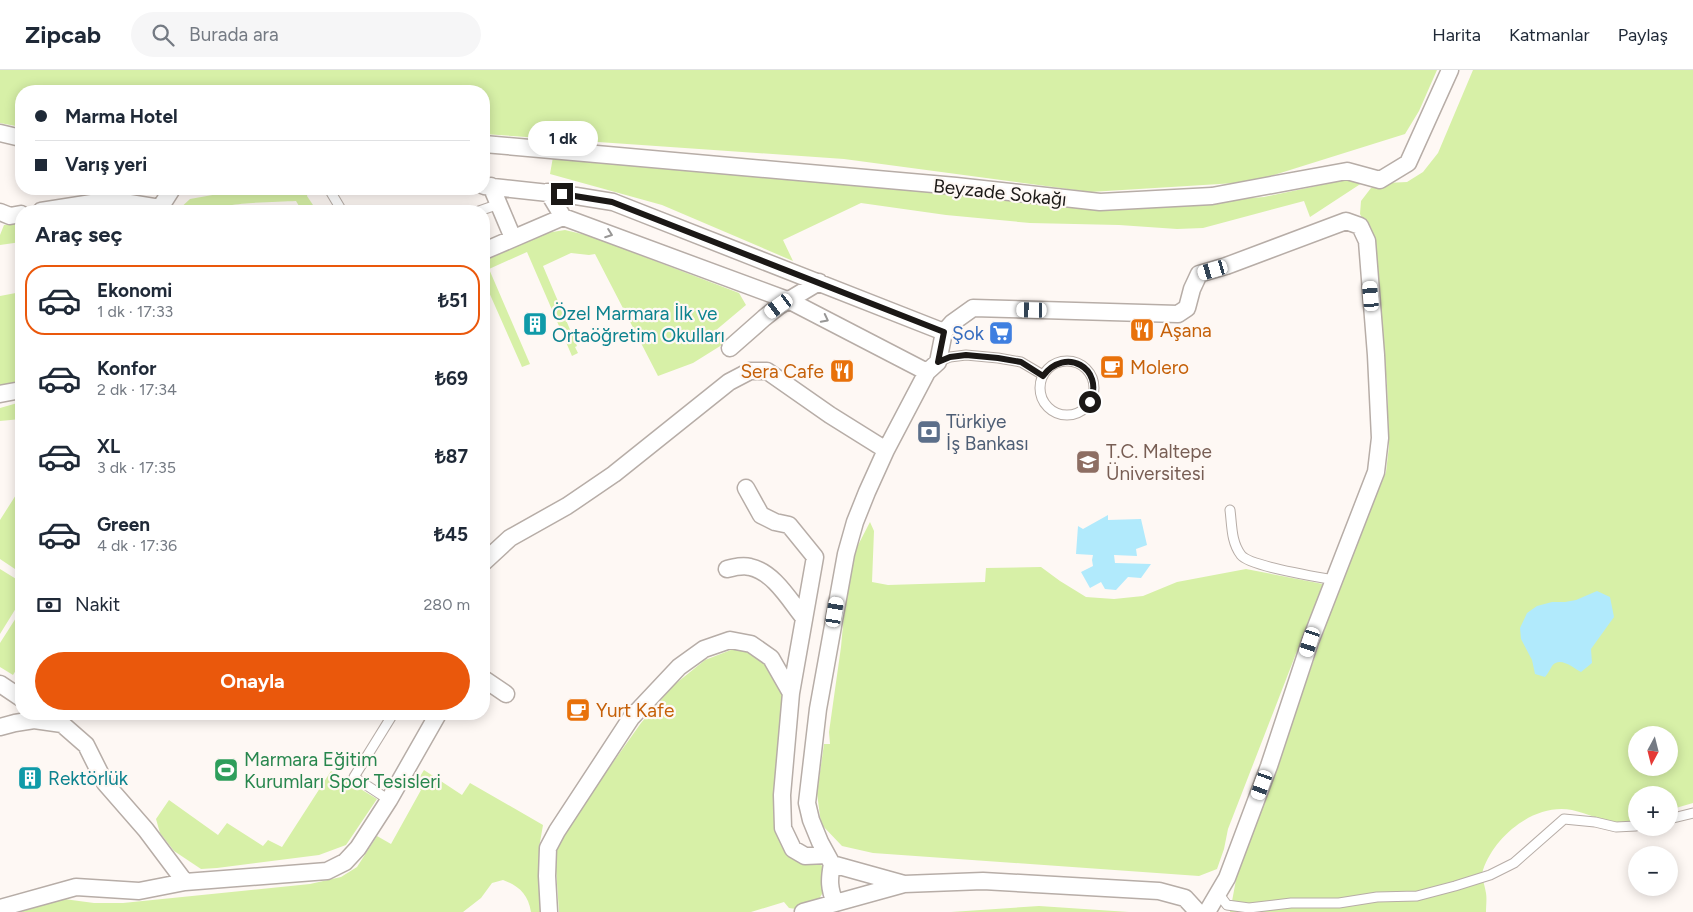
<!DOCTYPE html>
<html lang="tr">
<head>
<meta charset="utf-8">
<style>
  body { margin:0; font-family:Figtree,sans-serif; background:#f6f6f7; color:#1f2937; height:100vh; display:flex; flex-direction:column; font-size:19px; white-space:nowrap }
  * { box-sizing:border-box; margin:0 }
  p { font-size:16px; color:#747a83 }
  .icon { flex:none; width:28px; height:28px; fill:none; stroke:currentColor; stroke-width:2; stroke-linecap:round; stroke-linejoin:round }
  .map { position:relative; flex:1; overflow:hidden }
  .drawer { position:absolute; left:15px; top:135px; width:475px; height:515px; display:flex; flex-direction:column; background:#fff; border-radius:20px; box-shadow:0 2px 12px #0003 }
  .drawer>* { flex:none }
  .banner { position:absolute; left:15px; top:15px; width:475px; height:110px; border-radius:20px; box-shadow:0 2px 12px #0003; display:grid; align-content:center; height:110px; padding:0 20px; background:#fff }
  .needle { width:32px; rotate:187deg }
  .fabs { position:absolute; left:1628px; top:656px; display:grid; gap:10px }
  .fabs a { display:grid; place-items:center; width:50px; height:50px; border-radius:50%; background:#fff; box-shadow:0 2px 12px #0003; font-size:25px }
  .end { position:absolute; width:22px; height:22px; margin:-11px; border:6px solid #1b1816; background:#fff; box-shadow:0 0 0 2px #fff }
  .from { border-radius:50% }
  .bubble { position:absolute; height:35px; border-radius:18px; background:#fff; box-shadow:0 2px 12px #0003; font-size:16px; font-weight:700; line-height:35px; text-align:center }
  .car { position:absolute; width:15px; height:30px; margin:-15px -8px; border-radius:6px; box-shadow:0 0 4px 1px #0007; background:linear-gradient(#fff 24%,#345 0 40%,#fff 0 76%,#345 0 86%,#fff 0) }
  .banner b { display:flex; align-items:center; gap:18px; height:48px; font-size:19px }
  .banner b+b { border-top:1px solid #e0e1e3 }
  .banner i { width:12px; height:12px; background:#1f2937 }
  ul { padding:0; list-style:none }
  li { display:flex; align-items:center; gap:15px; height:70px; margin:0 10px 8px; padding:0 10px; border:2px solid transparent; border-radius:20px }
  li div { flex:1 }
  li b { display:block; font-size:19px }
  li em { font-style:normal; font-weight:700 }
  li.current { border-color:#ea580c }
  li>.icon { width:45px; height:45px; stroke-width:1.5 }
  h2 { padding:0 20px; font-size:22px; line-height:60px }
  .pay { display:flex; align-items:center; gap:12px; height:55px; padding:0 20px; font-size:19px }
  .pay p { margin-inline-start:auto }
  .cta { display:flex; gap:10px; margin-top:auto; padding:10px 20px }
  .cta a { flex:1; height:58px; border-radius:30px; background:#ea580c; color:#fff; font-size:20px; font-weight:700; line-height:58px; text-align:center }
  header { display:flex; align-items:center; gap:30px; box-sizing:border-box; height:70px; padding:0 25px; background:#fff; border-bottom:1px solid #e0e1e3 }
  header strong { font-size:24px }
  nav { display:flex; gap:28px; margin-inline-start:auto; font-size:18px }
  .search { width:350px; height:45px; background:#f6f6f7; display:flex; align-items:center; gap:12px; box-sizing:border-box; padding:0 18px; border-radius:28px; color:#747a83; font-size:19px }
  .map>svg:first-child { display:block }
</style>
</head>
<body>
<header>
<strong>Zipcab</strong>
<div class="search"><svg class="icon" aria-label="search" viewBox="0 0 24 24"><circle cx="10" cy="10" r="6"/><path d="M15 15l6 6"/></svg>Burada ara</div>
<nav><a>Harita</a><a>Katmanlar</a><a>Paylaş</a></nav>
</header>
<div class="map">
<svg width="1693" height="842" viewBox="0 0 1693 842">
  <rect width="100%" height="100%" fill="#fef8f4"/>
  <path fill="#d7f0a7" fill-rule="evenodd" d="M0,0h1437l-18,41 -14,23 -153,48 -162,10 -246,-33 -360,-25v-43h-463v36l-21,-4z
    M1473,0h220v733l-24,7v-15h-33v25c-5,1 -10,3 -15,3 -13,0 -35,-10 -49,-13 -37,-7 -77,25 -89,60 -2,6 2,16 3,23 1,6 0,13 0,19h-256l8,-43 71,-195 40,-115 37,-87 3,-26 -2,-62 -12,-111v-29l-3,-11 -7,-9 -5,-10 1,-13 10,-13 15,-5 21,-1 16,-10 15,-19zM1636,665h33v33h-33z
    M553,87l602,49 109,-9 86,-18 15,2 -55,36 -6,-16 -101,27 -26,1 -58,-4 -89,-2 -84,-8 -85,-12 -78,37 10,21 -131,-56 -112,-31z
    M246,119h63l-2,7 10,15h-15l-6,-10c-19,1 -72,1 -85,10h-34l13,-12z
    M21,153v19l-21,3v-10l4,-10z
    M565,160l25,6 149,57 7,12 -31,26 10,12 -32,20 -35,13 -63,-122 -6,1 -18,-2 -28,13 34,80 -2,1 3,6 -6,3 -45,-104 -38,17 41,95 -8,3 -38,-86v-20l62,-28z
    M21,222v88l-7,5 -14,2v-91z
    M21,332v17l-21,2v-13z
    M21,417v86l-21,-14v-39z
    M870,452l4,9 -2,51 16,3 97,-3 1,-14 55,-1 19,14 26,16 28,2 29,-3 34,-14 69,-13 77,15 -95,245 -4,20 -7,20 -18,7 -326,-23 -31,-7 -21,-22 -4,-31 7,-49h6l-1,-12 12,-85 5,-55 9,-41z
    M0,499l21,13v18l-21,34z
    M21,540v52l-8,13 -13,-8v-24z
    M736,578l24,8 16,19 9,28 -11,117 7,22 32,20 10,4 3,10 -1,13 -6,10 -23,10 -7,-1 -5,-6 -33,10h-192l-4,-57 10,-25 76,-107 33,-38 31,-25z
    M424,700l38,25 8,-12 73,42 -4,23 2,64h-10c-3,-18 -12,-26 -28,-32l-11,3 -11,15 -18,14h-443l44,-13 30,4h29l187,-19 31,-7 16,-10 20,-31 14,8 30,-54 -7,-4z
    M331,701l46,28 -31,46 -27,10 -102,13 -16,1 -27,-18 -14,-18 -4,-14 13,-19 49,35 9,-12 36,23 5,-6 14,7z
    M1039,836l90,6h-178z"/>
  <path fill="#b1eafc" d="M1108,445v5l33,-1 6,26 -11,4 1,7 -23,-1 1,8 36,1 -10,14 -13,-1 -12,13 -11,-1 -4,-7 -11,6 -9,-16 12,-6 -1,-6 1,-5 -17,-1 2,-28 5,3z
    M1597,521l13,6 4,20 -23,32 1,14 -11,9c-8,-4 -21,-16 -29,-6 -2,4 -4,7 -7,11l-10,-3 -3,-14 -11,-21 -1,-11 7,-15 10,-7 15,-4h13l11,-2z"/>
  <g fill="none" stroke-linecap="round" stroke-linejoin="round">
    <defs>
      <path id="lane" d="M329,119l13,22
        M479,141l20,-7
        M1040 318a27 27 0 1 1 54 0a27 27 0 1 1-54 0Z
        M938,292l12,-5 16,-2 32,3 23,4 22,13
        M1230,440c2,15 1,32 11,45 8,11 77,22 93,25
        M389,730l-35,-23 39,-63
        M1669,749l24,-6
        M1218,823l9,12 22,3 42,-5h48l38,-6 40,-1 38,-10 35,-11 24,-12 50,-44 31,3 21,5 20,-1"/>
      <path id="street" d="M0,63l21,5
        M484,74l472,42 144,16 112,-6 135,-25 33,9 28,-17 42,-93
        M484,116l92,10 37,6 331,130
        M491,116l22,52
        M548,122l15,25 227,84 137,71
        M41,141l70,-11 49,8
        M158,141l14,-22
        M0,142l10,4 11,-2
        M484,181l79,-34
        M730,278l34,-30 15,-12 40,-24
        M0,324l21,-4
        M746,418l15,27 14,7 14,3 26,32 -24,136 -9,102 1,33 10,21 12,7 22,-1
        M484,492l26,-24 57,-32 47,-32 115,-92 21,-11h17l63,44 56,35
        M727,499c8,-2 16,-4 23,-2 24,5 40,34 54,51
        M484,609l22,15
        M0,614l21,14
        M0,657l15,-4 19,-3 28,4 24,21 19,38 41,47 39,52
        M832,794c-3,16 -3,24 3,39
        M904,814l-72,-20 -12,-22 -9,-22 -4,-17 11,-94 28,-155 9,-32 12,-30 19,-42 41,-78 11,-10 6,-30 8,-9 21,-15 205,6 9,-6 5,-19 7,-15 27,-8 120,-45 14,5 7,15 9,114 4,83 -4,34 -66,170 -41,124 -42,112 -20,34
        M0,838l76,-21 63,4 46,-9 142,-11 18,-9 13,-14 31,-48 49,-86
        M549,842l-2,-36 1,-28 9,-17 74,-113 48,-51 25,-18 26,-9 21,4 20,14 20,35
        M803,842l101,-28 79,-3 176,10 26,7 11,12v2"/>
    </defs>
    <use href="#lane" stroke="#b7ada7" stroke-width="11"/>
    <use href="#street" stroke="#b7ada7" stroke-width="19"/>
    <use href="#lane" stroke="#fff" stroke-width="9"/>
    <use href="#street" stroke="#fff" stroke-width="16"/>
  </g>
  <defs><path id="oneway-chevron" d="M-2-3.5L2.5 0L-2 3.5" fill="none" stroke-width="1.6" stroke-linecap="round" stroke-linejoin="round" transform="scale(1.25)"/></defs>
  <g stroke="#989796">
    <use href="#oneway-chevron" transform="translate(609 164) rotate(20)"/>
    <use href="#oneway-chevron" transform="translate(825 249) rotate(27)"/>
  </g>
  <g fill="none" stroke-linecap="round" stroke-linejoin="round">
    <path stroke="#1b1816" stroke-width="6" d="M562,124l50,8 332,130 -6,30 12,-5 16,-2 32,3 23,4 22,14c22,-30 62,-8 47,26"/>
  </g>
  <defs>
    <symbol id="building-square" viewBox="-11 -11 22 22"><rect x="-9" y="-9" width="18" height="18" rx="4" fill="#0f9aa8" stroke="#fef8f4"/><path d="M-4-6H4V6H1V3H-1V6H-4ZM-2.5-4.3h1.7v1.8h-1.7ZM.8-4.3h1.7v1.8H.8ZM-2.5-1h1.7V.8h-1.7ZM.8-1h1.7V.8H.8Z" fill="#fff"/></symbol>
    <symbol id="restaurant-square" viewBox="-11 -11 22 22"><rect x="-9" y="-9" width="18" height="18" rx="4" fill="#e8710a" stroke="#fef8f4"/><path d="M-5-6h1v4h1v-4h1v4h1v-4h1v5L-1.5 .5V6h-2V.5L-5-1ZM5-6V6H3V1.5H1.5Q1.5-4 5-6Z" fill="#fff"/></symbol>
    <symbol id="supermarket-square" viewBox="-11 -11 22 22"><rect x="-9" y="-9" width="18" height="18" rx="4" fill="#3f7fe0" stroke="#fef8f4"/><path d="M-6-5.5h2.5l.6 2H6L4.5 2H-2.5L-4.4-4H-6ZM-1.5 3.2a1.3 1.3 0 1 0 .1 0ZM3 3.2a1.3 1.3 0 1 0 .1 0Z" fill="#fff"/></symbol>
    <symbol id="cafe-square" viewBox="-11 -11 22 22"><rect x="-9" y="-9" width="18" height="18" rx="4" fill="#e8710a" stroke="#fef8f4"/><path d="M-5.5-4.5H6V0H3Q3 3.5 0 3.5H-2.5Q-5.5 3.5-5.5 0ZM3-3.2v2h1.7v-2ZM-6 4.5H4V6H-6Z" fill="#fff"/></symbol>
    <symbol id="bank-square" viewBox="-11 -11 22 22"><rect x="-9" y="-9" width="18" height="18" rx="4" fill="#5c6f8a" stroke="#fef8f4"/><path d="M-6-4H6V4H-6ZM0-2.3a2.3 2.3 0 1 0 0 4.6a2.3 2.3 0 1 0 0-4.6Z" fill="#fff"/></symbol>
    <symbol id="university-square" viewBox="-11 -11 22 22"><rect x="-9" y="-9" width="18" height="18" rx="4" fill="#8d6e63" stroke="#fef8f4"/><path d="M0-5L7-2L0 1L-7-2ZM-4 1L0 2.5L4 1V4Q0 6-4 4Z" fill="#fff"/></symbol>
    <symbol id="stadium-square" viewBox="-11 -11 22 22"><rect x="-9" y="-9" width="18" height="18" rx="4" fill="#2e9e5b" stroke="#fef8f4"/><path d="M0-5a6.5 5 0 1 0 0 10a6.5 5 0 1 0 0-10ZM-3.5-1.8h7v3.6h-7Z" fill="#fff"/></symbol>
  </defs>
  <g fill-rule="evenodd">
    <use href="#building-square" x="521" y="240" width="28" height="28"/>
    <use href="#restaurant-square" x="1128" y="246" width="28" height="28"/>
    <use href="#supermarket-square" x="987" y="249" width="28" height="28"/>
    <use href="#cafe-square" x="1098" y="283" width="28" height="28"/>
    <use href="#restaurant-square" x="828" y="287" width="28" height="28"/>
    <use href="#bank-square" x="915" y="348" width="28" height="28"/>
    <use href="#university-square" x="1074" y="378" width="28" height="28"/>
    <use href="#cafe-square" x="564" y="626" width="28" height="28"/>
    <use href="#stadium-square" x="212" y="686" width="28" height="28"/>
    <use href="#building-square" x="16" y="694" width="28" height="28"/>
  </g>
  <g text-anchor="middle" stroke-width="4.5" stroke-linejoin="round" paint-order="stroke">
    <g font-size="19" fill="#1b1816" stroke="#fef8f4">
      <text transform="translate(1000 122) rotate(6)" y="7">Beyzade Sokağı</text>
    </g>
    <g font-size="19" fill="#0d838f" stroke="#fef8f4" text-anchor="start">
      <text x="552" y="250">Özel Marmara İlk ve<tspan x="552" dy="22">Ortaöğretim Okulları</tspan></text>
      <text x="48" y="715">Rektörlük</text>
    </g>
    <g font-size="19" fill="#c56008" stroke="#fef8f4" text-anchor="start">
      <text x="1160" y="267">Aşana</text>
      <text x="1130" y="304">Molero</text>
      <text x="824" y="308" text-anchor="end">Sera Cafe</text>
      <text x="596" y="647">Yurt Kafe</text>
    </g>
    <g font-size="19" fill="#366cbe" stroke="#fef8f4" text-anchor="end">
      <text x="984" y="270">Şok</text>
    </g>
    <g font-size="19" fill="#4e5e75" stroke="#fef8f4" text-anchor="start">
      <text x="946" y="358">Türkiye<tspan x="946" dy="22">İş Bankası</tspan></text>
    </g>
    <g font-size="19" fill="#785e54" stroke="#fef8f4" text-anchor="start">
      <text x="1106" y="388">T.C. Maltepe<tspan x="1106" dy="22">Üniversitesi</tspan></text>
    </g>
    <g font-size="19" fill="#27864d" stroke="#fef8f4" text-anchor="start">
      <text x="244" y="696">Marmara Eğitim<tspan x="244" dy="22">Kurumları Spor Tesisleri</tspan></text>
    </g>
  </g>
</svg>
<div class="fabs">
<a><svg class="needle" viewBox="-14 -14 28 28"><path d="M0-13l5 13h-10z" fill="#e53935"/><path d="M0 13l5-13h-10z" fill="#747a83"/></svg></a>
<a>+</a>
<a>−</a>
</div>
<i class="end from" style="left:1090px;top:332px"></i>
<i class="end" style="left:562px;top:124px"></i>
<div class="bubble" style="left:528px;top:51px;width:70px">1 dk</div>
<i class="car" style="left:1213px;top:200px;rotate:254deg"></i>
<i class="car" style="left:1371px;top:226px;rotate:355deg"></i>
<i class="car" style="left:779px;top:236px;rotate:234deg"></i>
<i class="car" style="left:1032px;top:240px;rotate:271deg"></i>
<i class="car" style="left:835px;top:542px;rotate:10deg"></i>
<i class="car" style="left:1310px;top:572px;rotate:198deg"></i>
<i class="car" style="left:1262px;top:715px;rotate:200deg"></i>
<div class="banner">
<b><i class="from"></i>Marma Hotel</b>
<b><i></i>Varış yeri</b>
</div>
<section class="drawer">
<h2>Araç seç</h2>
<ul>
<li class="current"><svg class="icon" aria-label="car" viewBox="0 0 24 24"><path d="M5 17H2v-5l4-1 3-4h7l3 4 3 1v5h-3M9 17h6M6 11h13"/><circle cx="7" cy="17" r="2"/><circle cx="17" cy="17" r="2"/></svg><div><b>Ekonomi</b><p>1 dk · 17:33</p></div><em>₺51</em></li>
<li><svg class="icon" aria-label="car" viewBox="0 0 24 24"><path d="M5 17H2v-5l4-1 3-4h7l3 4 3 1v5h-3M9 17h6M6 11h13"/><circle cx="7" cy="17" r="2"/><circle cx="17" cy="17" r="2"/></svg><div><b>Konfor</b><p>2 dk · 17:34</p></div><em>₺69</em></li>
<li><svg class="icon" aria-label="car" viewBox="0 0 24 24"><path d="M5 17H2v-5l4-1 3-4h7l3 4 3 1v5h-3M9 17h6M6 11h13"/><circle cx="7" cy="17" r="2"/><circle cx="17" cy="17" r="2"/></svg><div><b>XL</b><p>3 dk · 17:35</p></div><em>₺87</em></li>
<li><svg class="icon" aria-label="car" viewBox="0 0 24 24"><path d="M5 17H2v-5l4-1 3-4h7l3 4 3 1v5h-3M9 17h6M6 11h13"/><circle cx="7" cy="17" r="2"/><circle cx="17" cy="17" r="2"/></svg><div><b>Green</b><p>4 dk · 17:36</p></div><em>₺45</em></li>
</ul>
<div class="pay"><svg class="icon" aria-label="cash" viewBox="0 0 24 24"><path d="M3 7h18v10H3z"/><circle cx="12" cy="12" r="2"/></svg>Nakit<p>280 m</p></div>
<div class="cta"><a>Onayla</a></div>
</section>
</div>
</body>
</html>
